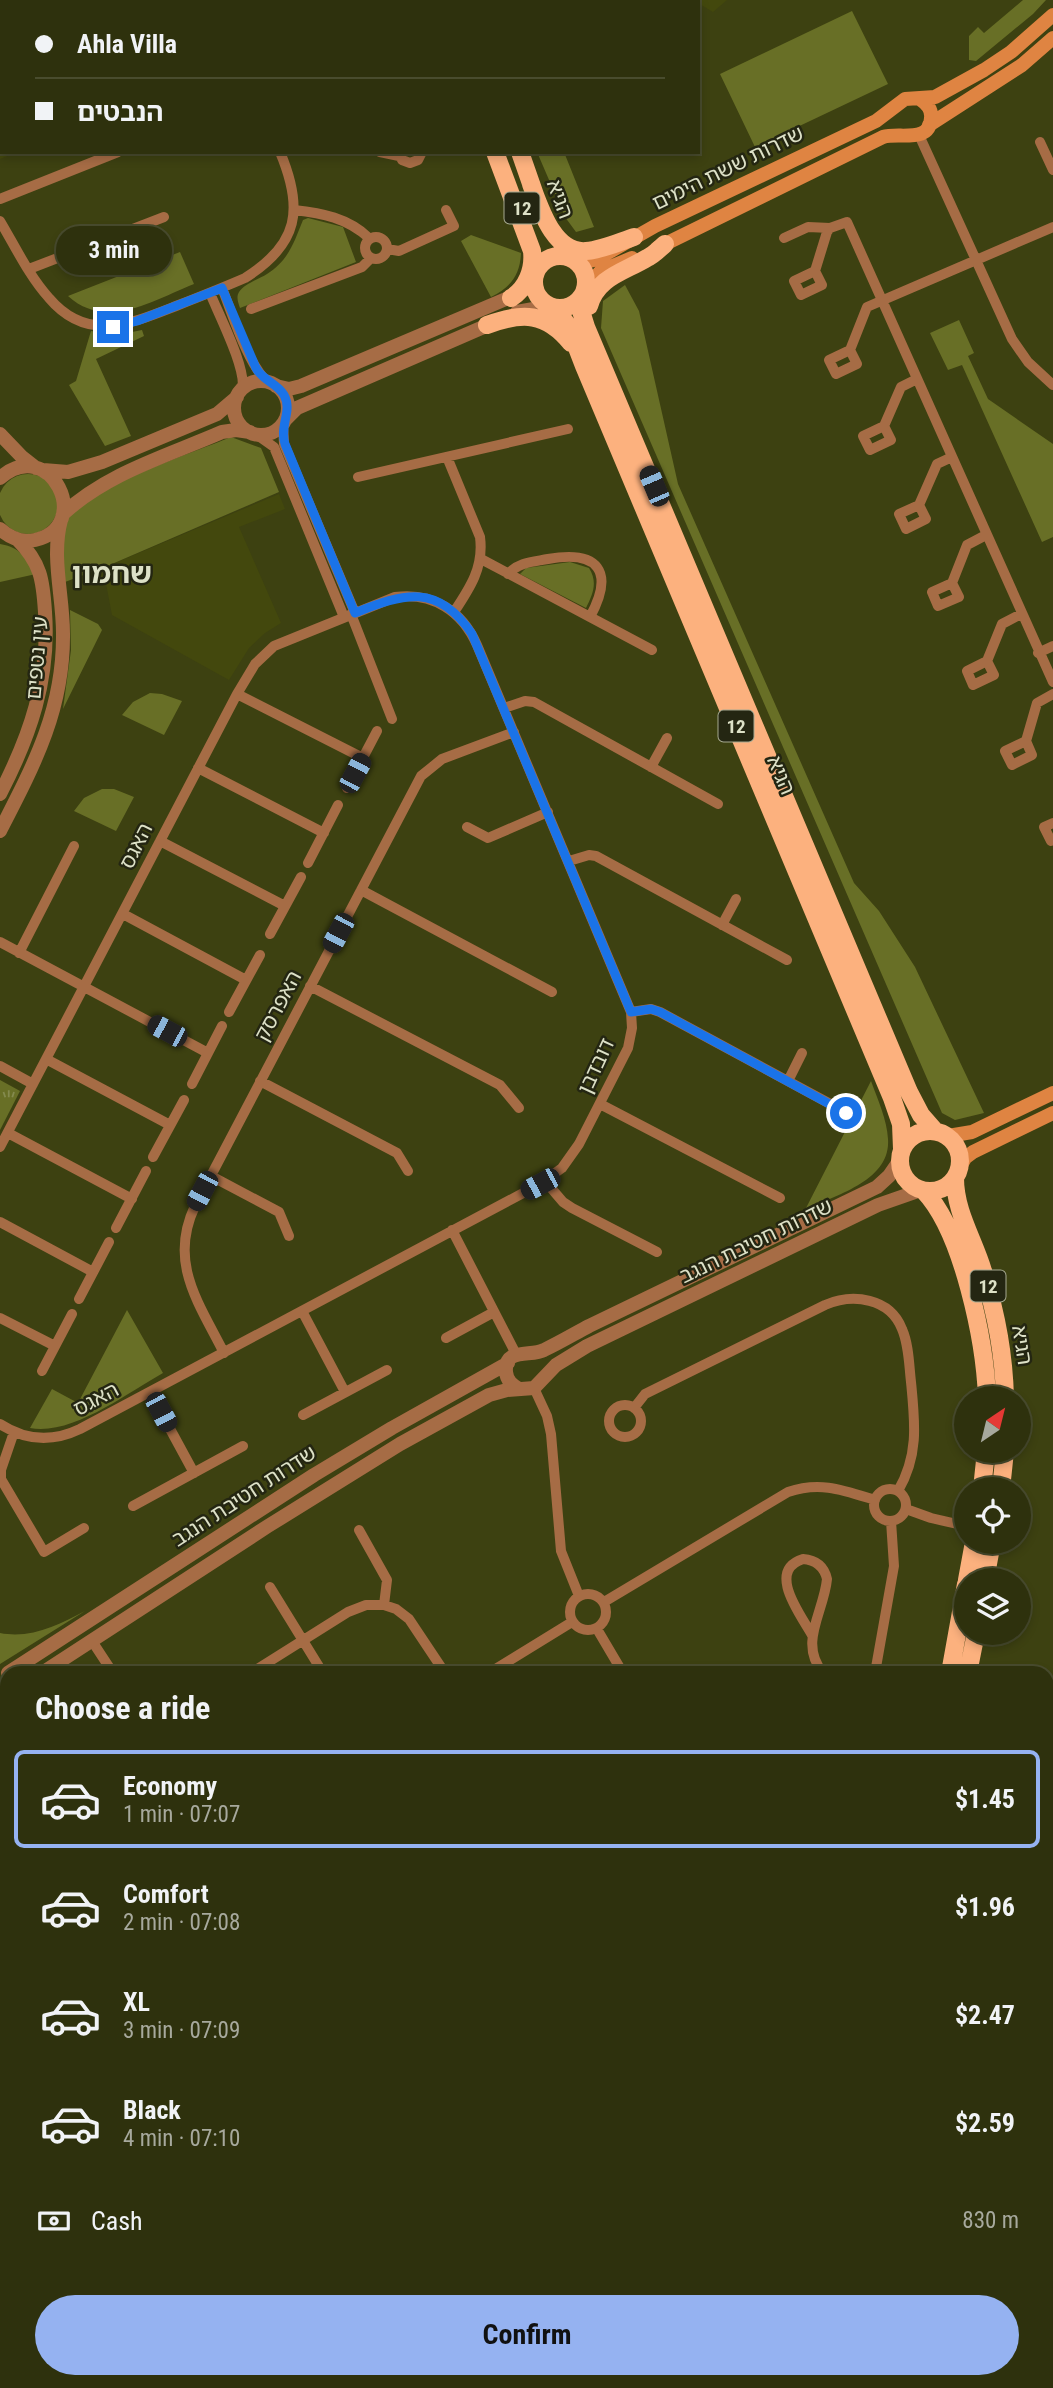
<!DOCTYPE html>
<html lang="en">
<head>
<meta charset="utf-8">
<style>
  body { margin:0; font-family:"Roboto Condensed","Noto Sans Hebrew",sans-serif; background:#363916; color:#f1f3f6; height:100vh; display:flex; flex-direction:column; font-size:26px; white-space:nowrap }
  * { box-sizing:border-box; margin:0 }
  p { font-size:23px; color:#a7a99d }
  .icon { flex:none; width:38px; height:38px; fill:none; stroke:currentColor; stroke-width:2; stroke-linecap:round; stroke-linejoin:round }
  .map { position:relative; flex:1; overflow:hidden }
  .panel { position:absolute; left:0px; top:1666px; width:1054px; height:723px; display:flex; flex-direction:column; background:#2e310d; border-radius:21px 21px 0 0; box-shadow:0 4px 10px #0003,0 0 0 2px #494c2e }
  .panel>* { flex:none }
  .top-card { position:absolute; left:0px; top:0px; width:700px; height:154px; box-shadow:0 4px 10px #0003,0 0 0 2px #494c2e; display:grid; align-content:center; height:154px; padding:0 35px; background:#2e310d }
  .needle { width:46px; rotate:35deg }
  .controls { position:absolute; left:954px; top:1386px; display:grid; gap:14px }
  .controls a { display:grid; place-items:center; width:77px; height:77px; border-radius:50%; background:#2e310d; box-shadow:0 4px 10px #0003,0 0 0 2px #494c2e; font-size:35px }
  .end { position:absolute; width:32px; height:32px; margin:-16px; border:9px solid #1a73e8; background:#fff; box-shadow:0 0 0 4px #fff }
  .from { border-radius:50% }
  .bubble { position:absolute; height:49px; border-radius:24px; background:#2e310d; box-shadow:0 4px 10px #0003,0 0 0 2px #494c2e; font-size:23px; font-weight:700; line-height:49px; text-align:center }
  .car { position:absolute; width:21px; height:42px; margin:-21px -10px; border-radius:9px; box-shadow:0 0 5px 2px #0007; background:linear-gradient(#222 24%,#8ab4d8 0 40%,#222 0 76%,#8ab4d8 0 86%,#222 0) }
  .top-card b { display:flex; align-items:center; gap:24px; height:66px; font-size:26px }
  .top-card b+b { border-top:2px solid #494c2e }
  .top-card i { width:18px; height:18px; background:#f1f3f6 }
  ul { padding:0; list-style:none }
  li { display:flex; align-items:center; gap:21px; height:98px; margin:0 14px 10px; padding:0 21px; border:4px solid transparent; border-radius:10px }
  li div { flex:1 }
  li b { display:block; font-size:26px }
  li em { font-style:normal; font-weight:700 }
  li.selected { border-color:#95b2f1 }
  li>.icon { width:63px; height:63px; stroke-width:1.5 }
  h2 { padding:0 35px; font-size:32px; line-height:84px }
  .pay { display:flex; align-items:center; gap:18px; height:77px; padding:0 35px; font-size:26px }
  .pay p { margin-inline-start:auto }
  .action { display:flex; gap:14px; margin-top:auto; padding:14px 35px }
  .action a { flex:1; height:80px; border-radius:42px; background:#95b2f1; color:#111; font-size:28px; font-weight:700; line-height:80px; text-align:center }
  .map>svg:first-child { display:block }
</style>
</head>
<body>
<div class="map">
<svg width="1053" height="2388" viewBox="0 0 1053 2388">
  <defs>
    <pattern id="grass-tufts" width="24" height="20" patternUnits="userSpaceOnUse" patternTransform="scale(1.75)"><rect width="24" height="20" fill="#686f26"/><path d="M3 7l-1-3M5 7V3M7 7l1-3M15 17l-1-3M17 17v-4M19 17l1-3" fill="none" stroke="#848a4e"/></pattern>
  </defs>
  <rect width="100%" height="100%" fill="#3d4111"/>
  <path fill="#43480d" d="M693,0h34l-14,12z
    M0,7h2v145h15l-17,7z
    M279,494l6,15 -46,18 42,96 -16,10 -16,15 -20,32 -117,-65 -9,-47z"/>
  <path fill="url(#grass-tufts)" d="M0,1080l20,11 -20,39z"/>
  <path fill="#686f26" d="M1023,0h23l-13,14 -57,47 -7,-1v-24l9,-9 6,6z
    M852,11l36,73 -133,63 -35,-73z
    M537,152h27l30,75 -18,5 -11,-15z
    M308,218l35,9 13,35 -116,46c-2,-6 -4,-11 -1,-16 5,-8 20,-13 28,-18 22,-14 27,-32 36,-54z
    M471,235l50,18c-1,22 -10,34 -30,44l-30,-56z
    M180,252l14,32c-40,16 -88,47 -126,12z
    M625,285l14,26 39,173 176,399 25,28 36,56 69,146 -29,7 -13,-7 -341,-785 2,-27z
    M959,320l15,33 -6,3 20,43 65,45v93l-11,5 -80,-177 -14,5 -18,-37z
    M142,330l2,6 -48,23 35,77 -26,10 -36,-61 7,-4 15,-50 26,4z
    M231,437l30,11 18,44 -174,75 -40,15c-4,-18 -6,-53 6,-68 24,-29 121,-61 160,-77z
    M-2 504a30 30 0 1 1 60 0a30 30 0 1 1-60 0Z
    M0,544c20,3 26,14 36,30l-36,8z
    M570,562l19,6c9,14 4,26 -3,40l-66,-34 6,-6z
    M70,610l28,14 4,6 -39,79 8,-59z
    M150,693l12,1 20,7 -18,34 -42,-20 11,-13z
    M102,789h12l20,8 -18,34 -42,-20 10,-13z
    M871,1081c7,19 16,39 17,58 3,42 -53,56 -83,71z
    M127,1310l36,63c-36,20 -91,63 -133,55l22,-39 26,14z
    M85,1611l-85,53v-31c31,6 59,-8 85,-22z"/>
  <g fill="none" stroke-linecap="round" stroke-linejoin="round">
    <path stroke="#a66c45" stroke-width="10" d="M216,0l1,2
      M359,0l1,2
      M919,135l93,204 16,23 25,23
      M1040,142l13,28
      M380,152l19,4
      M399,152l3,8 8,3 8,-3 4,-8
      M0,199l118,-47
      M294,210c28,3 54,8 75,28
      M0,221c15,25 29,55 49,77 38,45 81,26 127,8 23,-9 46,-18 69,-28 54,-34 59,-69 35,-126
      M365 248a11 11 0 1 1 22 0a11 11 0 1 1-22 0Z
      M784,238l24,-11 22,1
      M387,249l12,2 55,-25 -8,-16
      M29,269l135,-52
      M815,271l-21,10 7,14 21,-10 -7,-14 12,-39 3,-4 17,-6 206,460
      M222,288c10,25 27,80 47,95
      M210,293c8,20 38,78 32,97
      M251,309l111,-42 9,-9
      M850,350l7,14 -21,10 -7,-14 21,-10 17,-43 186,-80
      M283,424l1,20 71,169
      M884,426l7,14 -21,10 -7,-14 21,-10 17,-39 16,-8
      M257,435l17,12 70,170
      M447,457l33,80c4,30 -10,51 -26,75
      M358,477l210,-48
      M919,505l7,14 -20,10 -7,-15 20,-9 18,-41 15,-7
      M481,559l171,91
      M508,574c11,-12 24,-12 40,-15 50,-9 67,12 42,58
      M952,583l7,14 -21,9 -6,-14 20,-9 15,-38 19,-10
      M351,614l41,105
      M1038,653l15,-7
      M987,661l7,14 -21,10 -6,-14 20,-10 15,-37 19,-10
      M237,694l126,64
      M504,708l21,-7 9,1 184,102
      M1026,741l-21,10 7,14 20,-10 -6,-14 11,-38 16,-9
      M651,767l16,-29
      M198,768l126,65
      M347,788l30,-57
      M1053,823l-9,4 7,14 2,-1
      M467,827l21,11 60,-26
      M160,841l125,65
      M569,861l20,-6 7,1 191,104
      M308,863l30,-58
      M361,890l191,102
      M123,914l123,66
      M722,925l14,-26
      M270,934l31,-57
      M0,942l208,111
      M19,953l55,-107
      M310,986l190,99 19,23
      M229,1012l31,-57
      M631,1012l20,-3 9,3 187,101
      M46,1059l124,66
      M0,1066l33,18
      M260,1081l137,72 11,18
      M788,1081l14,-28
      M192,1084l30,-58
      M600,1104l180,94
      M8,1133l124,66
      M0,1147l237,-453 18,-30 19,-18 121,-49c38,-5 67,14 82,48l154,367 1,16 -4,20 -49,96 -17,24 -22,16 -460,245c-27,13 -54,12 -80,-5
      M153,1157l31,-57
      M211,1176l68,36 10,24
      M545,1181l18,21 9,6 85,44
      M0,1222l93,50
      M116,1228l30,-57
      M452,1230l64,124
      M79,1299l30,-57
      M302,1311l43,81
      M0,1318l55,28
      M446,1338l48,-26
      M224,1353c-25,-50 -56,-90 -29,-147l226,-430 21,-17 72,-27
      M42,1371l30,-57
      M534,1388l13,28 4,18 10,117 18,45
      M150,1392l44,81
      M609 1421a16 16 0 1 1 32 0a16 16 0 1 1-32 0Z
      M634,1408l11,-14 180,-89c28,-12 65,-7 77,24 7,16 7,36 9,53 4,41 8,73 -13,109
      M303,1415l84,-45
      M14,1432l-13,38v9l43,73 40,-24
      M874 1505a16 16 0 1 1 32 0a16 16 0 1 1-32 0Z
      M133,1506l110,-60
      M906,1509l25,9 35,8
      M359,1530l28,50 -3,25
      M270,1587l53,86
      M570 1612a18 18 0 1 1 36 0a18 18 0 1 1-36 0Z
      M604,1602l184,-110c32,-11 55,-2 87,8
      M597,1629l26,44
      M812,1635c-11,-20 -46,-64 -9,-76 13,1 21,7 24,20 -3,33 -29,64 -4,94
      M92,1641l21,32
      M251,1673l97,-61 18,-7h18l12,4 13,10 36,54
      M489,1673l83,-51
      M875,1673l19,-107 -3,-45
      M0,1854l7,25
      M0,1920l7,24"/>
    <path stroke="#a66c45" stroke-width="14" d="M517,312l33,-6
      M234 408a27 27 0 1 1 54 0a27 27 0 1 1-54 0Z
      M276,386l13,3 12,-3 219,-93
      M285,420l12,-12 198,-86
      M0,434l22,23 14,11
      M43,470l25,2 34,-10 115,-48 20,-17
      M0,478c50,-44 95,48 35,62 -13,3 -25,-2 -35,-11
      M63,514c44,-41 104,-58 159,-82l14,-2 14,2
      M0,794c30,-58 50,-115 45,-182 -2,-32 -4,-49 -28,-73
      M0,831c34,-66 64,-122 63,-198 0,-38 -12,-76 -2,-113
      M519,1389c-7,-4 -12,-8 -13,-17 -2,-25 25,-15 38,-22 15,-7 30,-16 45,-24l288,-139 12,-11 11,-16
      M8,1673l306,-198 78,-47 116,-65
      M42,1673l226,-147 132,-82 89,-49 18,-5 27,-2 22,-23 31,-19 291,-141 43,-15
      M0,1703l7,-6"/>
    <path stroke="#df8442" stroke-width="14" d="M929,125l93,-60 31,-27
      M657,248l226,-111c16,-5 47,7 48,-19 1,-9 -4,-14 -11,-19
      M575,261l11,1 11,-3 58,-33 221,-105 29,-22 30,-2 49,-27 27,-18 42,-37
      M586,288l15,-17 31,-13
      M948,1136l24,-4 81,-39
      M960,1167l5,-9 8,-6 80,-39"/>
    <path stroke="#fcb17e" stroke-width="18" d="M431,0l1,2
      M456,0l1,2
      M495,152l37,99c2,18 -5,37 -21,47
      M520,152l15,43
      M531,184c9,24 23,70 55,67 16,-1 33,-9 48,-14
      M534 282a26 26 0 1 1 52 0a26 26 0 1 1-52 0Z
      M582,297l-1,14 5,16 323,765 12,23 14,16
      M589,306c8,-29 35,-34 58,-48 7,-3 12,-9 18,-14
      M555,308l14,19 15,39 308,732 9,26 1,25
      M487,325c35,-13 59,-13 84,18
      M900 1161a30 30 0 1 1 60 0a30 30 0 1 1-60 0Z
      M955,1178c0,34 19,62 28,93 13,41 21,84 22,127
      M924,1191c39,41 61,151 63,207
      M982,1489l4,-38
      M1001,1489l4,-38
      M967,1580l7,-38
      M985,1580l7,-38
      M950,1673l16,-89
      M968,1673l8,-40
      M886,2382l20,3 55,-3
      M824,2388l12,-6
      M1006,2388l32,-6"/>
  </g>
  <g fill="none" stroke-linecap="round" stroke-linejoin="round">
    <path stroke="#1a73e8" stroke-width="9" d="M113,327l24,-6 85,-33 34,80c7,13 21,15 28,27 9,16 -5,30 1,49l70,169c49,-20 83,-30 117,21l159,378 20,-3 9,3 186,101"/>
  </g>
  <g text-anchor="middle" stroke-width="5" stroke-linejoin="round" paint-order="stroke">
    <g fill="#242612" stroke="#a6a991" stroke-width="2">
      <rect x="504.5" y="192.5" width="35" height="31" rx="5"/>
      <rect x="718.5" y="710.5" width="35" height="31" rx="5"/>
      <rect x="970.5" y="1270.5" width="35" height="31" rx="5"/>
    </g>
    <g font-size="19" font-weight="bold" fill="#dde1c7">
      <text x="522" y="215">12</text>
      <text x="736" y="733">12</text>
      <text x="988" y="1293">12</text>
    </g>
    <g font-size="21" fill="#dde1c7" stroke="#242612">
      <text transform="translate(728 168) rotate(-26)" y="7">שדרות ששת הימים</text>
      <text transform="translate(560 199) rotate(70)" y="7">הגיא</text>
      <text transform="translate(37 658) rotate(-85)" y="7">עין נטפים</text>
      <text transform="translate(781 775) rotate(67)" y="7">הגיא</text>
      <text transform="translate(136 846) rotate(-63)" y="7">האגס</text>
      <text transform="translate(278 1006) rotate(-62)" y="7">האפרסק</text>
      <text transform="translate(596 1066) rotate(-65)" y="7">דובדבן</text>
      <text transform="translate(756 1241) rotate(-26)" y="7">שדרות חטיבת הנגב</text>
      <text transform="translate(1022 1345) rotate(81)" y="7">הגיא</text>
      <text transform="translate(96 1399) rotate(-28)" y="7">האגס</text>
      <text transform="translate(244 1496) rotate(-33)" y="7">שדרות חטיבת הנגב</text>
    </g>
    <g font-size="28" font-weight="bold" fill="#dde1c7" stroke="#242612">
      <text x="112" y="583">שחמון</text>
    </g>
  </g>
</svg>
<div class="controls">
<a><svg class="needle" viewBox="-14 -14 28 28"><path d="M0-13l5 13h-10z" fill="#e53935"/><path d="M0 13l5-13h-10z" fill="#a7a99d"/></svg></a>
<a><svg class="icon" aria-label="locate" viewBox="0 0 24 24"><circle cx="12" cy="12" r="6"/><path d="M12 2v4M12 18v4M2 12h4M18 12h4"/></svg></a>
<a><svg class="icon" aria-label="layers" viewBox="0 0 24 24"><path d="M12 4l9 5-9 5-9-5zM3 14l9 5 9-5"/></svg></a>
</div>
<i class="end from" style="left:846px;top:1113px"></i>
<i class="end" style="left:113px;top:327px"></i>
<div class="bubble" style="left:56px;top:226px;width:116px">3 min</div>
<i class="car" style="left:654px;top:486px;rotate:337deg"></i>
<i class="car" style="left:355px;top:773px;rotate:28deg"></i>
<i class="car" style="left:338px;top:933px;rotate:208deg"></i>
<i class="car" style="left:167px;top:1031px;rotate:298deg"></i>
<i class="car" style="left:540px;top:1184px;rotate:242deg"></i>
<i class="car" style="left:202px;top:1191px;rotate:208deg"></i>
<i class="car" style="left:161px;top:1412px;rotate:152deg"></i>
<div class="top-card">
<b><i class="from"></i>Ahla Villa</b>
<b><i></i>הנבטים</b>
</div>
<section class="panel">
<h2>Choose a ride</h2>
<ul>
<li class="selected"><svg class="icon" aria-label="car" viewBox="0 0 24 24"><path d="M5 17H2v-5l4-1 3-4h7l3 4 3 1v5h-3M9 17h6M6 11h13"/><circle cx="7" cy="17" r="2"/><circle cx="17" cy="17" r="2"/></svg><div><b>Economy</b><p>1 min · 07:07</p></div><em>$1.45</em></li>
<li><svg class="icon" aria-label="car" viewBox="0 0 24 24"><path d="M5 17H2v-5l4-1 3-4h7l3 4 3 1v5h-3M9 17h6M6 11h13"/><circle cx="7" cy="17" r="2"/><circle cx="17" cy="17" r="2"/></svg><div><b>Comfort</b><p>2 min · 07:08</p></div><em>$1.96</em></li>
<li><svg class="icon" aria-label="car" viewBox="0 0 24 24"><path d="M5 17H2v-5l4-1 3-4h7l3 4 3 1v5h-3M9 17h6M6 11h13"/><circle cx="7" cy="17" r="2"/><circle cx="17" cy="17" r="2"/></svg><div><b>XL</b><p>3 min · 07:09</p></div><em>$2.47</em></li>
<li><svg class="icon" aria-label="car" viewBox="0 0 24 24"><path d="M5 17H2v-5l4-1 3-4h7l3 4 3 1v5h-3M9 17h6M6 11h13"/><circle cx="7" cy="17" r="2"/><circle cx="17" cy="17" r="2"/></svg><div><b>Black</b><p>4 min · 07:10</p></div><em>$2.59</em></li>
</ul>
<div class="pay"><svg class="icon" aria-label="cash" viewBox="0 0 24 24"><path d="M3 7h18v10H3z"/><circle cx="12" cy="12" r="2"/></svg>Cash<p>830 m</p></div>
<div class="action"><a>Confirm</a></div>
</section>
</div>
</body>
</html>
